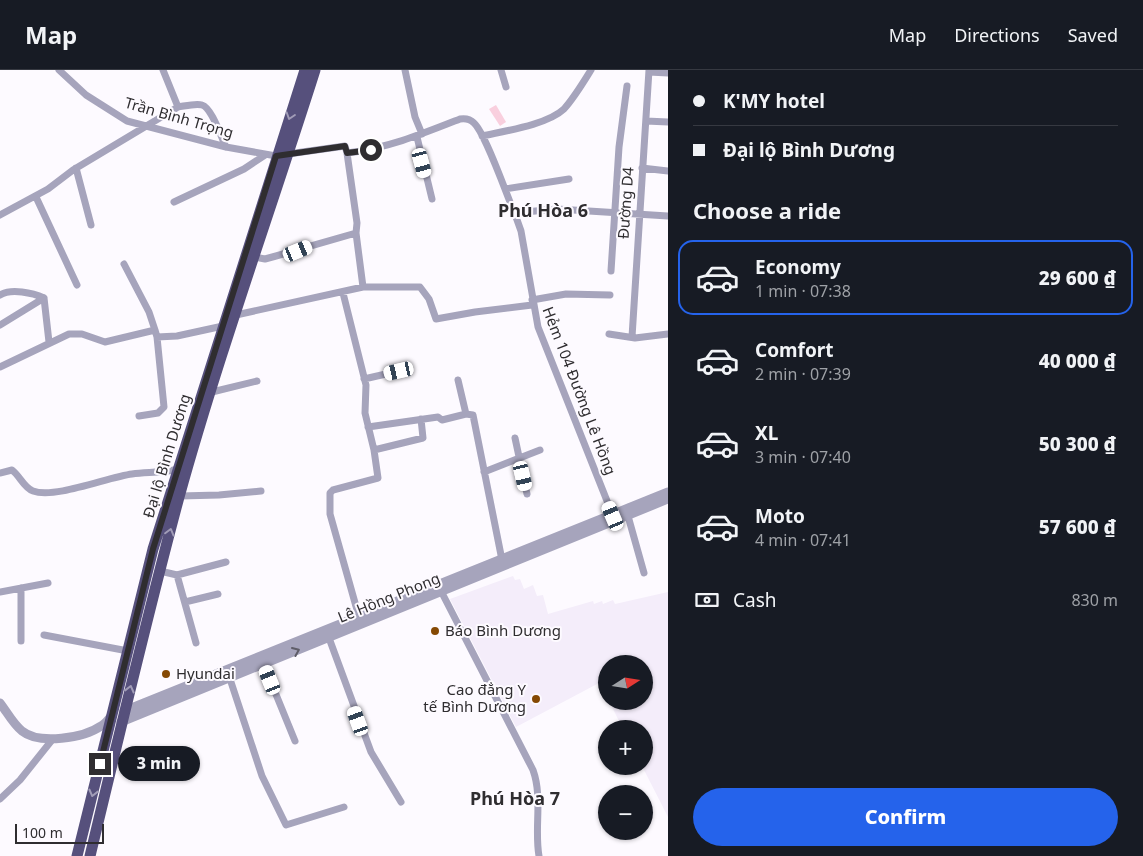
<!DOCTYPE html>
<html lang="en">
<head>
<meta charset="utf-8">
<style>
  body { margin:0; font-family:"Noto Sans",sans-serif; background:#242831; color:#f1f3f6; height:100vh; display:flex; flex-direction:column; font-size:19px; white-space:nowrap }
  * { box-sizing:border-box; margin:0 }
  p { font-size:16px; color:#9ea1a6 }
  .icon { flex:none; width:28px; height:28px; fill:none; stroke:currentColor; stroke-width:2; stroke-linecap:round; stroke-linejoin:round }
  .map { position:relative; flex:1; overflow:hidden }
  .drawer { display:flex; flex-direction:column; background:#171b24; width:475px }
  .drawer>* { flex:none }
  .top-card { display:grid; align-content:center; height:110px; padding:0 25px; background:#171b24 }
  .needle { width:32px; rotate:78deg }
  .buttons { position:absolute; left:598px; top:585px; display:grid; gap:10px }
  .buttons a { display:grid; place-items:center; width:55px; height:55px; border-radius:50%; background:#171b24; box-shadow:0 1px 4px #0004; font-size:25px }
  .scale { position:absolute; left:15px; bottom:12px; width:89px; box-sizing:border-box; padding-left:5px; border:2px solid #2f2d30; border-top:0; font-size:14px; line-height:18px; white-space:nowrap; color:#2f2d30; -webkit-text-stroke:4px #fdfaff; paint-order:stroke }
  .end { position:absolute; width:22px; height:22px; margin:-11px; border:6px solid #2f2d30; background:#fff; box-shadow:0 0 0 2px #fff }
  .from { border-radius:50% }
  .bubble { position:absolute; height:35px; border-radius:18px; background:#171b24; box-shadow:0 1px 4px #0004; font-size:16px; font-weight:800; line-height:35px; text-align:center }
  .car { position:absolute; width:15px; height:30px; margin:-15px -8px; border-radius:6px; box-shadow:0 0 4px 1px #0007; background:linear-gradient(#fff 24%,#345 0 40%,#fff 0 76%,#345 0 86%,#fff 0) }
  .top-card b { display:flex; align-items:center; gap:18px; height:48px; font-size:19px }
  .top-card b+b { border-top:1px solid #363941 }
  .top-card i { width:12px; height:12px; background:#f1f3f6 }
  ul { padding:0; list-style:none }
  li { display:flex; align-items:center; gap:15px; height:75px; margin:0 10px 8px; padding:0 15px; border:2px solid transparent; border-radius:15px }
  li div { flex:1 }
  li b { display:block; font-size:19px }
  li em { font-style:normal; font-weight:800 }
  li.active { border-color:#2563eb }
  li>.icon { width:45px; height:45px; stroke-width:1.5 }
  h2 { padding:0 25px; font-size:22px; line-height:60px }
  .pay { display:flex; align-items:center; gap:12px; height:55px; padding:0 25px; font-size:19px }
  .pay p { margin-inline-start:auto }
  .action { display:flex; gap:10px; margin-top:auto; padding:10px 25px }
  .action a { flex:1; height:58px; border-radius:30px; background:#2563eb; color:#fff; font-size:20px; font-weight:800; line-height:58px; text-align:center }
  header { display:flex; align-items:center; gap:30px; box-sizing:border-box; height:70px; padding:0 25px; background:#171b24; border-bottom:1px solid #363941 }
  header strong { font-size:24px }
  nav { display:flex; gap:28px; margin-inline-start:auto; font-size:18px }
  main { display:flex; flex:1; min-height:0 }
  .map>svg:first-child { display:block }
</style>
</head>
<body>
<header>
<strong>Map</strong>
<nav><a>Map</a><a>Directions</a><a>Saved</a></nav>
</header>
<main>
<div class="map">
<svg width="668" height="786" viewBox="0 0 668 786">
  <rect width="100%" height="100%" fill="#fdfaff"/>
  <path fill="#f4edfa" d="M513,506l2,4 5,-1 4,10 9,-4 4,11 6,-1 5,19 45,-13 1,3 8,-3 1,3 10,-4 2,4 53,-12v225l-26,-51 2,-37h-21l-14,-28h35v-37h-38v32l-7,-13 -83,44 -66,-128z"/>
  <path fill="#f9cfde" d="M496,35l10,17 -6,4 -11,-17z"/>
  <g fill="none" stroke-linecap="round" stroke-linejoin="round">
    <path stroke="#a6a4bc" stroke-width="7" d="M59,0l27,25 41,26 99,26 50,9
      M405,0l10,47 7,17
      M501,0l5,17
      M649,2l19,1
      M178,37c7,-1 18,-4 24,-2 10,3 19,32 24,42
      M646,51l22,1
      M482,66c22,-5 65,-11 82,-27 10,-11 19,-26 27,-39
      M417,67l15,62
      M347,83l10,70 -1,10
      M288,84l57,-8 2,7c41,-5 75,-19 113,-34 6,-1 10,0 14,4 12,11 34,76 42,94l5,14 17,96 75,189
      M76,98l15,57
      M642,98l26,3
      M505,119l64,-10
      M36,127l41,88
      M174,132l70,-33 21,-14
      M514,143l43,-4 111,7
      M0,145l48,-26 25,-19 105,-63 -15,-37
      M254,187l11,2 11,-3 80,-23 7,54
      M124,194l25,48 6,18
      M611,201l8,-124 8,-61
      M343,223l23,92 -1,28 9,37
      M0,225c11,-7 33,-2 44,3
      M532,230l34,-6 44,1
      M236,245l127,-28h57l9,12 7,20 39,-7 57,-7
      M0,255l44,-27 5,44
      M609,264l26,4 33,-4
      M632,267l17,-267
      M0,297l69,-33h13l23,8 50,-12 2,7 20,-1 46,-10
      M364,309l35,-8
      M212,322l45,-11
      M466,344l7,1 29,145
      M139,346l19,-3 6,-6 -7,-70
      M368,357l70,-10 4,3 24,-6 -8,-34
      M515,368l12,56
      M484,402l56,-22
      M0,403l12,-3c8,6 12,18 21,21 22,8 75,-14 99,-17 16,-2 31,-1 46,-5
      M180,426l39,-1 42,-4
      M628,446l16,57
      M160,501l17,4 19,68
      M177,505l49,-13
      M441,521l92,179c10,28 1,58 6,86
      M0,522l48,-9
      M185,532l33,-8
      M359,547l-29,-103v-21l3,-3 45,-12 -4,-28 49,-12 -2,-19
      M44,565l84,16
      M329,568l42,114 30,50
      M21,571v-53
      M264,595l31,76
      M230,609l32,97 24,49 58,-18
      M0,729l20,-19 32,-40"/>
    <path stroke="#a6a4bc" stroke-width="9" d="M0,633c7,9 13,21 22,28 17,14 62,7 79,-5 4,-2 8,-7 11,-11
      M124,641l544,-219
      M121,652l547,-223"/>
    <path stroke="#56507c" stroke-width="11" d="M77,786l76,-307 152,-479
      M90,786c29,-120 57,-240 89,-359 40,-144 91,-285 136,-427"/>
  </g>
  <defs><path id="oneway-chevron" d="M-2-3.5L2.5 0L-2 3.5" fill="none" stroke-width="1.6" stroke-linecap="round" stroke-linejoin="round" transform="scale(1.25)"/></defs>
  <g stroke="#a19cb7">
    <use href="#oneway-chevron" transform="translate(290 46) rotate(108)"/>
    <use href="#oneway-chevron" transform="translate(170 462) rotate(-75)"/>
    <use href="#oneway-chevron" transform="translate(130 619) rotate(-76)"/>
    <use href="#oneway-chevron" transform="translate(93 723) rotate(104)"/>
  </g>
  <use stroke="#5f5d68" href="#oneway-chevron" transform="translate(296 581) rotate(-23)"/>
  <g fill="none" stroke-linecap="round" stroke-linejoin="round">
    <path stroke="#2f2d30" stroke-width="6" d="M100,694l53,-215 123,-393 69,-10 2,7 24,-3"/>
  </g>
  <g fill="#854904" stroke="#fdfaff" stroke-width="2">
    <circle cx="435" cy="561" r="5"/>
    <circle cx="166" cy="604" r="5"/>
    <circle cx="536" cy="629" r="5"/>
  </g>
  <g text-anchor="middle" stroke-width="4" stroke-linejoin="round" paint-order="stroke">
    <g font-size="15" fill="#2f2d30" stroke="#fdfaff">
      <text transform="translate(179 48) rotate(16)" y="5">Trần Bình Trọng</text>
      <text transform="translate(626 133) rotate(-86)" y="5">Đường D4</text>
      <text transform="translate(579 321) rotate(69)" y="5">Hẻm 104 Đường Lê Hồng</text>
      <text transform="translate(167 386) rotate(-73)" y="5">Đại lộ Bình Dương</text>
      <text transform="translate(389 528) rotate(-22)" y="5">Lê Hồng Phong</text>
    </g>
    <g font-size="15" fill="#2f2d30" stroke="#fdfaff" text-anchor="start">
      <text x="445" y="566">Báo Bình Dương</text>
      <text x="176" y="609">Hyundai</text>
      <text x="526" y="625" text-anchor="end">Cao đẳng Y<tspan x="526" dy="17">tế Bình Dương</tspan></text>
    </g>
    <g font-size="18" font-weight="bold" fill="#2f2d30" stroke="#fdfaff">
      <text x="543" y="147">Phú Hòa 6</text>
      <text x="515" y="735">Phú Hòa 7</text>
    </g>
  </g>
</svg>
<div class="buttons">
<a><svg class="needle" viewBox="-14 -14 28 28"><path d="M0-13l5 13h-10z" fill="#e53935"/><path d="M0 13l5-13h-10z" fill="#9ea1a6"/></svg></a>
<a>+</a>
<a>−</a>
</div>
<div class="scale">100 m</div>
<i class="end from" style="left:371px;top:80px"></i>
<i class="end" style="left:100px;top:694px"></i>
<div class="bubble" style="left:118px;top:676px;width:82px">3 min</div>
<i class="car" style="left:422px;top:93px;rotate:165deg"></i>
<i class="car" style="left:298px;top:181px;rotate:68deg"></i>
<i class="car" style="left:399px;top:301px;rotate:257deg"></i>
<i class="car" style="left:523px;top:406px;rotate:167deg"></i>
<i class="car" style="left:613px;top:446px;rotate:337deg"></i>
<i class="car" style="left:270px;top:610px;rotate:338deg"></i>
<i class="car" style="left:358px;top:651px;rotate:340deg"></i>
</div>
<section class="drawer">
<div class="top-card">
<b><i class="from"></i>K'MY hotel</b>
<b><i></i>Đại lộ Bình Dương</b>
</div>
<h2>Choose a ride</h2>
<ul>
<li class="active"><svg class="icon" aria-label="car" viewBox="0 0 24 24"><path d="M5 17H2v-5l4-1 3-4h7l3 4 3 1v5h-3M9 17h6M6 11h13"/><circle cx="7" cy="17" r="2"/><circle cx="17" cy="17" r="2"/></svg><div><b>Economy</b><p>1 min · 07:38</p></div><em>29 600 ₫</em></li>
<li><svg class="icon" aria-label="car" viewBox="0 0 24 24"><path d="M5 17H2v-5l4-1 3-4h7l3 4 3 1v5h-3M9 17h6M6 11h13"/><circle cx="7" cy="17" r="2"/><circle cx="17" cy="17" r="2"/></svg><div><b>Comfort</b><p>2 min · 07:39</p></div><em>40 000 ₫</em></li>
<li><svg class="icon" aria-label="car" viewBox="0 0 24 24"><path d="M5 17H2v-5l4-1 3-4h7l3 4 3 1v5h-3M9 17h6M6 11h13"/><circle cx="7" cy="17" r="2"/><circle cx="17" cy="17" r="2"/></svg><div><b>XL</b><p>3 min · 07:40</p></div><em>50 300 ₫</em></li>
<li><svg class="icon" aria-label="car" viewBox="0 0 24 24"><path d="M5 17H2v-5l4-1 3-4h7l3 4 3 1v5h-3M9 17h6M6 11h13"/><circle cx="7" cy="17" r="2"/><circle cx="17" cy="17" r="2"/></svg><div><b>Moto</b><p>4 min · 07:41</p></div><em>57 600 ₫</em></li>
</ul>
<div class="pay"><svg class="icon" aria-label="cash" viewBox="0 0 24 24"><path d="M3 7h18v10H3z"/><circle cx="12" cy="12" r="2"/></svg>Cash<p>830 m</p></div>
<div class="action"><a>Confirm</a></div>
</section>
</main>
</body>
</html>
